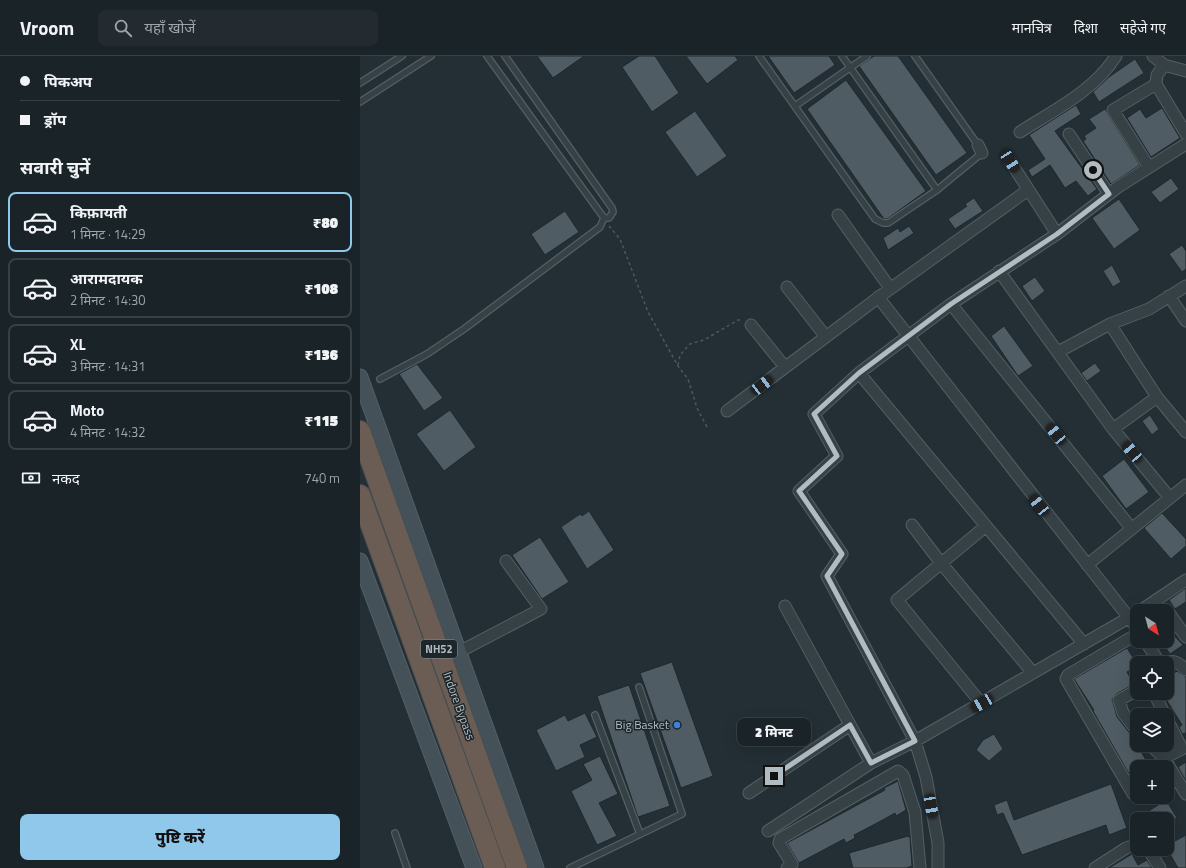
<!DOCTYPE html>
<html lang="hi">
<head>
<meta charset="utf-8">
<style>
  body { margin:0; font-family:"Titillium Web","Noto Sans Devanagari",sans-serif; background:#232b30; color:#f1f3f6; height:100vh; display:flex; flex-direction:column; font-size:15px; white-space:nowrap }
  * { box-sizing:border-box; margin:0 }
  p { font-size:13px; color:#9fa4a8 }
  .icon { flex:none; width:22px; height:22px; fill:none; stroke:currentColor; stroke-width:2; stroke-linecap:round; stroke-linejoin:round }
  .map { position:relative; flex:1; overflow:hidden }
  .details { display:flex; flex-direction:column; background:#1a2328; width:360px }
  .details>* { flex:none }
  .banner { display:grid; align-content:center; height:88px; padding:0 20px; background:#1a2328 }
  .needle { width:26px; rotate:144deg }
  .controls { position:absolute; left:770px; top:548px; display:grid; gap:8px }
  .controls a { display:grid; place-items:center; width:44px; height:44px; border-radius:8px; background:#1a2328; box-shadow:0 4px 16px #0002,0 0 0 1px #384045; font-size:20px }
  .end { position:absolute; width:18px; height:18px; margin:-9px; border:5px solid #b1bcc2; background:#111; box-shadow:0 0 0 2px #111 }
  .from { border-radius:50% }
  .bubble { position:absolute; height:28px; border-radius:8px; background:#1a2328; box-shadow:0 4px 16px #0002,0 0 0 1px #384045; font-size:13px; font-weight:800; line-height:28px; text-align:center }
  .car { position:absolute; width:12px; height:24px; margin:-12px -6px; border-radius:5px; box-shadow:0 0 3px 1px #0007; background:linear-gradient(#222 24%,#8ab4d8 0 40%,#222 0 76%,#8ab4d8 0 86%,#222 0) }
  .banner b { display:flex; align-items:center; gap:14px; height:38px; font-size:15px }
  .banner b+b { border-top:1px solid #384045 }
  .banner i { width:10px; height:10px; background:#f1f3f6 }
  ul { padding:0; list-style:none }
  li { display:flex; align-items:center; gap:12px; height:60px; margin:0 8px 6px; padding:0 12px; border:2px solid #384045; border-radius:8px }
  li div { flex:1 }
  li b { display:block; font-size:15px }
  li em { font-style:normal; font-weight:800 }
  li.current { border-color:#8fc8ea }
  li>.icon { width:36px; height:36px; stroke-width:1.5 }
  h2 { padding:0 20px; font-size:18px; line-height:48px }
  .pay { display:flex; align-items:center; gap:10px; height:44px; padding:0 20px; font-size:15px }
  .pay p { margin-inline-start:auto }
  .cta { display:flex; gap:8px; margin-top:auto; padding:8px 20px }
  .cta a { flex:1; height:46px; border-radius:8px; background:#8fc8ea; color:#111; font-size:16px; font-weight:800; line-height:46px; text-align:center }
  header { display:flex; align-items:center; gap:24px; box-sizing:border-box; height:56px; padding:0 20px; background:#1a2328; border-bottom:1px solid #384045 }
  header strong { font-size:19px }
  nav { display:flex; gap:22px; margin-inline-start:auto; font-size:14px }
  .search { width:280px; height:36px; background:#232b30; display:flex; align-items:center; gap:10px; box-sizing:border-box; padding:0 14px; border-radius:8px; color:#9fa4a8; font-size:15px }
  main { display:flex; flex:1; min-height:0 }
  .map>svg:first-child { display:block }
</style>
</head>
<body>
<header>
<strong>Vroom</strong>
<div class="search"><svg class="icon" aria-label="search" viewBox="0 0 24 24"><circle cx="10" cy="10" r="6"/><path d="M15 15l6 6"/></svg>यहाँ खोजें</div>
<nav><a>मानचित्र</a><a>दिशा</a><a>सहेजे गए</a></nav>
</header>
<main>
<section class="details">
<div class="banner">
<b><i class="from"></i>पिकअप</b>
<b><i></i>ड्रॉप</b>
</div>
<h2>सवारी चुनें</h2>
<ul>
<li class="current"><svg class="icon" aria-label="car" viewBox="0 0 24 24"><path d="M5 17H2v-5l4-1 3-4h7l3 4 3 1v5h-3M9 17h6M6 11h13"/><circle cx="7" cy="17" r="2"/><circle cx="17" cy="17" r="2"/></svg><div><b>किफ़ायती</b><p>1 मिनट · 14:29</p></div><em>₹80</em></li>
<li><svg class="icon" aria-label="car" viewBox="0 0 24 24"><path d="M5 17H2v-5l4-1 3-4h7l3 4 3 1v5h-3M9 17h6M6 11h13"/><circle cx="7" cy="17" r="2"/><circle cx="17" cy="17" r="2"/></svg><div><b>आरामदायक</b><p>2 मिनट · 14:30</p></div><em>₹108</em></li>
<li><svg class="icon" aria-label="car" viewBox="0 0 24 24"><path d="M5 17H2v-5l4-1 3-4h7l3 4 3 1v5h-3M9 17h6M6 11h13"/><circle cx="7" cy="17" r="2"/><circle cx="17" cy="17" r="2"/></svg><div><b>XL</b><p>3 मिनट · 14:31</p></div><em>₹136</em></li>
<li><svg class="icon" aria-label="car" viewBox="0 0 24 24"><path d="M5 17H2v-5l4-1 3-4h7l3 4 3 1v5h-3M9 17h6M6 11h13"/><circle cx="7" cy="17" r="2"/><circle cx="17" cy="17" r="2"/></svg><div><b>Moto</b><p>4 मिनट · 14:32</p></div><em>₹115</em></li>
</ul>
<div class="pay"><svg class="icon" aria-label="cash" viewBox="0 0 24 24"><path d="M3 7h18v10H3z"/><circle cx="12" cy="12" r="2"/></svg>नकद<p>740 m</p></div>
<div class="cta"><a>पुष्टि करें</a></div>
</section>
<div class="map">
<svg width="826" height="812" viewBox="0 0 826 812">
  <rect width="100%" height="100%" fill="#232f35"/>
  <path fill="#4f5c64" stroke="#1e282d" d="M177,0h47l-31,22z
    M279,0h16l24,37 -27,19 -30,-45z
    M326,0h49l3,4 -31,24z
    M408,0h61l6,9 -41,28z
    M514,0h24l69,97 -31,22 -77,-109z
    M775,3l9,14 -45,29 -6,-10 16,-15z
    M486,24l80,111 -39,28h-3l-77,-110z
    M716,49l5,9 -26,17 42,58 -9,7 -12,-15 -11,7 -15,-23 -18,12 -4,-7 17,-11 -16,-24z
    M802,52l18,30 -29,19 -24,-39 13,-9 6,9z
    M745,53l35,56 -29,19 -28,-43 3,-2 -2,-3 12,-8 -7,-9z
    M335,55l32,45 -30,21 -32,-45z
    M811,122l8,11 -19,14 -9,-11z
    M614,142l9,13 -28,18 -7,-10 19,-13 -2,-2z
    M759,143l21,31 -26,19 -22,-31z
    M205,155l14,21 -34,23 -14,-21z
    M549,170l5,7 -26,17 -5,-12 15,-10 2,4z
    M822,189l4,6v18l-4,3 -13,-18z
    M752,209l9,17 -8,5 -10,-16z
    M675,221l10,14 -13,10 -10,-15z
    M644,270l29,40 -15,10 -27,-40z
    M735,307l6,8 -14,10 -6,-8z
    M57,308l26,34 -19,13 -25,-37z
    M90,354l26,37 -32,24 -28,-37z
    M790,359l9,14 -7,6 -10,-14z
    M764,403l25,33 -23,17 -24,-33z
    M229,455l25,39 -27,19 -26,-42 16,-11 4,-2 1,2z
    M802,457l24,26v7l-15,13 -27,-31z
    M180,481l29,45 -27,17 -30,-44z
    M826,532v14l-11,7 -6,-9z
    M807,572l16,17 -13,9 -9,-13h6z
    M767,592l10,16v2l-10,6 7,12 -18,10 -4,5 5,18 15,19 18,31h-13l-1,19 -43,-75 1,-1 -20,-31z
    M312,606l41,114 -32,12 -41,-115z
    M810,613l3,5 4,-3 9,6v56l-4,1 -3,-7 3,-2 -16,-26 5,-3 -4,-7v-19z
    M269,629l41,121 -32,11 -41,-121z
    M225,657l12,24 -17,8 5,12 -29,14 -20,-41 29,-15 3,6z
    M634,678l9,15 -14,12 -13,-11 7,-10z
    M240,700l18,38 -19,9 18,33 -20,9 -26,-54 21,-11 -9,-16z
    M826,706v19l-8,-14z
    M538,725l8,29 -10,6 -1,-3 -16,9 -25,13 1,3 -9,5 -2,-4 -45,24 -12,-20 98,-53 -1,-2z
    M751,728l16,44 -18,7 -3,-10 -84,30 -19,-42 -6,2 -3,-10 13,-5 7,20z
    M806,744l11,18 -10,6v-5h-31z
    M807,772l8,13 11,-6v33h-8l-11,-19z
    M548,780l2,2 2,28 -6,2h-53l-4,-15z
    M772,798l6,11 9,-5 5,8h-43z"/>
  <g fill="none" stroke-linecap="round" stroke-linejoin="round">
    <defs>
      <path id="lane" d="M127,0l117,162h5l4,-6 -1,-4 -107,-152
        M399,0l116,163 8,4h5l49,-33 45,-37
        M482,0l95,134
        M555,0l63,89
        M0,27l42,-27
        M0,46l71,-46
        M435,50l72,-50
        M20,323l47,-25 37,-25 136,-102 4,-9
        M235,659l45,119
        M35,777l12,35
        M210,812l112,-54 -43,-127"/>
      <path id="street" d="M793,0l11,9 22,6
        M796,28l1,-9 7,-10
        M660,76c34,-22 74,-41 96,-76
        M709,78l40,60
        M618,89l4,8
        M650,105l47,73
        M789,111l-36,-57 43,-26 30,50
        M478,159l52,73
        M639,215l114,158 44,-32 29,35
        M427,231l39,50
        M809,240l17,25
        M518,241l259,331
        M591,248l181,225
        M750,268l39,-15 37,-23
        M391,269l34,42
        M698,296l52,-28 47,73
        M499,317l225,271
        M367,355l156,-117 145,-104
        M753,373l57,69
        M552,469l29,38 92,110
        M727,509l99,-80
        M425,550l86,157
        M807,554l19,27
        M780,555l46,-31
        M785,585l15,22
        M99,596l82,-43 -35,-48
        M806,607c9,-4 14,1 20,7
        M777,634l-18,10 4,13 14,18
        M794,637l11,22
        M621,647l-84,-103 89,-74
        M807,663l15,30 -18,9 22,36
        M790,689l14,13
        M389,737l101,-68
        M773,738l-67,-115 2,-4 69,-41
        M408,775l103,-68 44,-22 222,-128
        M788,793l12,19
        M427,812l5,-4 -13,-21 1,-4 118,-68 5,4 12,37 5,56
        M578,812v-25l-12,-66 -11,-36 -88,-165 15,-22 -43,-63 38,-35 -23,-42 45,-41 92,-69 106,-70 61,-47 68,-43
        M735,812l31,-20 11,-4"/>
      <path id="secondary" d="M0,321l176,491
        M0,505l114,307"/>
      <path id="highway" d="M0,375l157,437
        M0,439l135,373"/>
    </defs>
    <use href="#lane" stroke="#545f64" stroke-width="8"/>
    <use href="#street" stroke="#545f64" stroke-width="13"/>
    <use href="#secondary" stroke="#545f64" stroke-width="17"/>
    <use href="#highway" stroke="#414c51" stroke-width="22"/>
    <path stroke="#4a5a58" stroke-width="1.5" stroke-dasharray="3 3" stroke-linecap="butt" d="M249,170l11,13 28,73 30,54 10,13 9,29 10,19
      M318,309l2,-10 10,-11 14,-4 34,-20h5"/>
    <use href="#lane" stroke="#364146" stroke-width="5.5"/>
    <use href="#street" stroke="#364146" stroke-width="11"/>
    <use href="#secondary" stroke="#455159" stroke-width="15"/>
    <use href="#highway" stroke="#6b5d54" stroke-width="20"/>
  </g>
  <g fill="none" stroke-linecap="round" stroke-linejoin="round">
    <path stroke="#b1bcc2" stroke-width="5" d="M414,720l76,-51 21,38 44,-22 -88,-165 15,-22 -43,-63 38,-35 -23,-42 45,-41 92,-69 106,-70 52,-40 -16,-24"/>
  </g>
  <circle fill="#3f7fe0" stroke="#1c262b" stroke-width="1.5" cx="317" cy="669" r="4"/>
  <g text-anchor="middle" stroke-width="3" stroke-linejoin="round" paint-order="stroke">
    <rect fill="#1c262b" stroke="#848f95" stroke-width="1" x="61" y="584" width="36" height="18" rx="3"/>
    <g font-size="11" font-weight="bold" fill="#b1bcc2">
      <text x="79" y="597">NH52</text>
    </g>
    <g font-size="12" fill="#b1bcc2" stroke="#1c262b">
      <text transform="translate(99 650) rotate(70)" y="4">Indore Bypass</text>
    </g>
    <g font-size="12" fill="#b1bcc2" stroke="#1c262b" text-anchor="end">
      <text x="309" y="673">Big Basket</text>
    </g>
  </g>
</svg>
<div class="controls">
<a><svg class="needle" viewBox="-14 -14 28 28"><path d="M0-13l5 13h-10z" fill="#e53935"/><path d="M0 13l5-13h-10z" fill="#9fa4a8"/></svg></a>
<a><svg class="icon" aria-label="locate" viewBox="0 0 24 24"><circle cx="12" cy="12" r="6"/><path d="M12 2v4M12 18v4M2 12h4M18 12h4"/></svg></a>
<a><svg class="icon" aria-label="layers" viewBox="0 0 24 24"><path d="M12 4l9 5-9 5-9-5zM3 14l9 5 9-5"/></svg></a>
<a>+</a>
<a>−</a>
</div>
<i class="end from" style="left:733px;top:114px"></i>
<i class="end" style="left:414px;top:720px"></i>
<div class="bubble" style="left:377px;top:662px;width:74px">2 मिनट</div>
<i class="car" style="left:650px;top:105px;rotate:147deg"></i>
<i class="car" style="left:402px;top:329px;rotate:53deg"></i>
<i class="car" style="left:696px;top:378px;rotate:321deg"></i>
<i class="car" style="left:772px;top:396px;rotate:320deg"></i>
<i class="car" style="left:679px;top:449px;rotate:322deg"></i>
<i class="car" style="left:622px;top:647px;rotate:240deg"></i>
<i class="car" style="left:571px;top:750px;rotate:170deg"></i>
</div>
</main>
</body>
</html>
